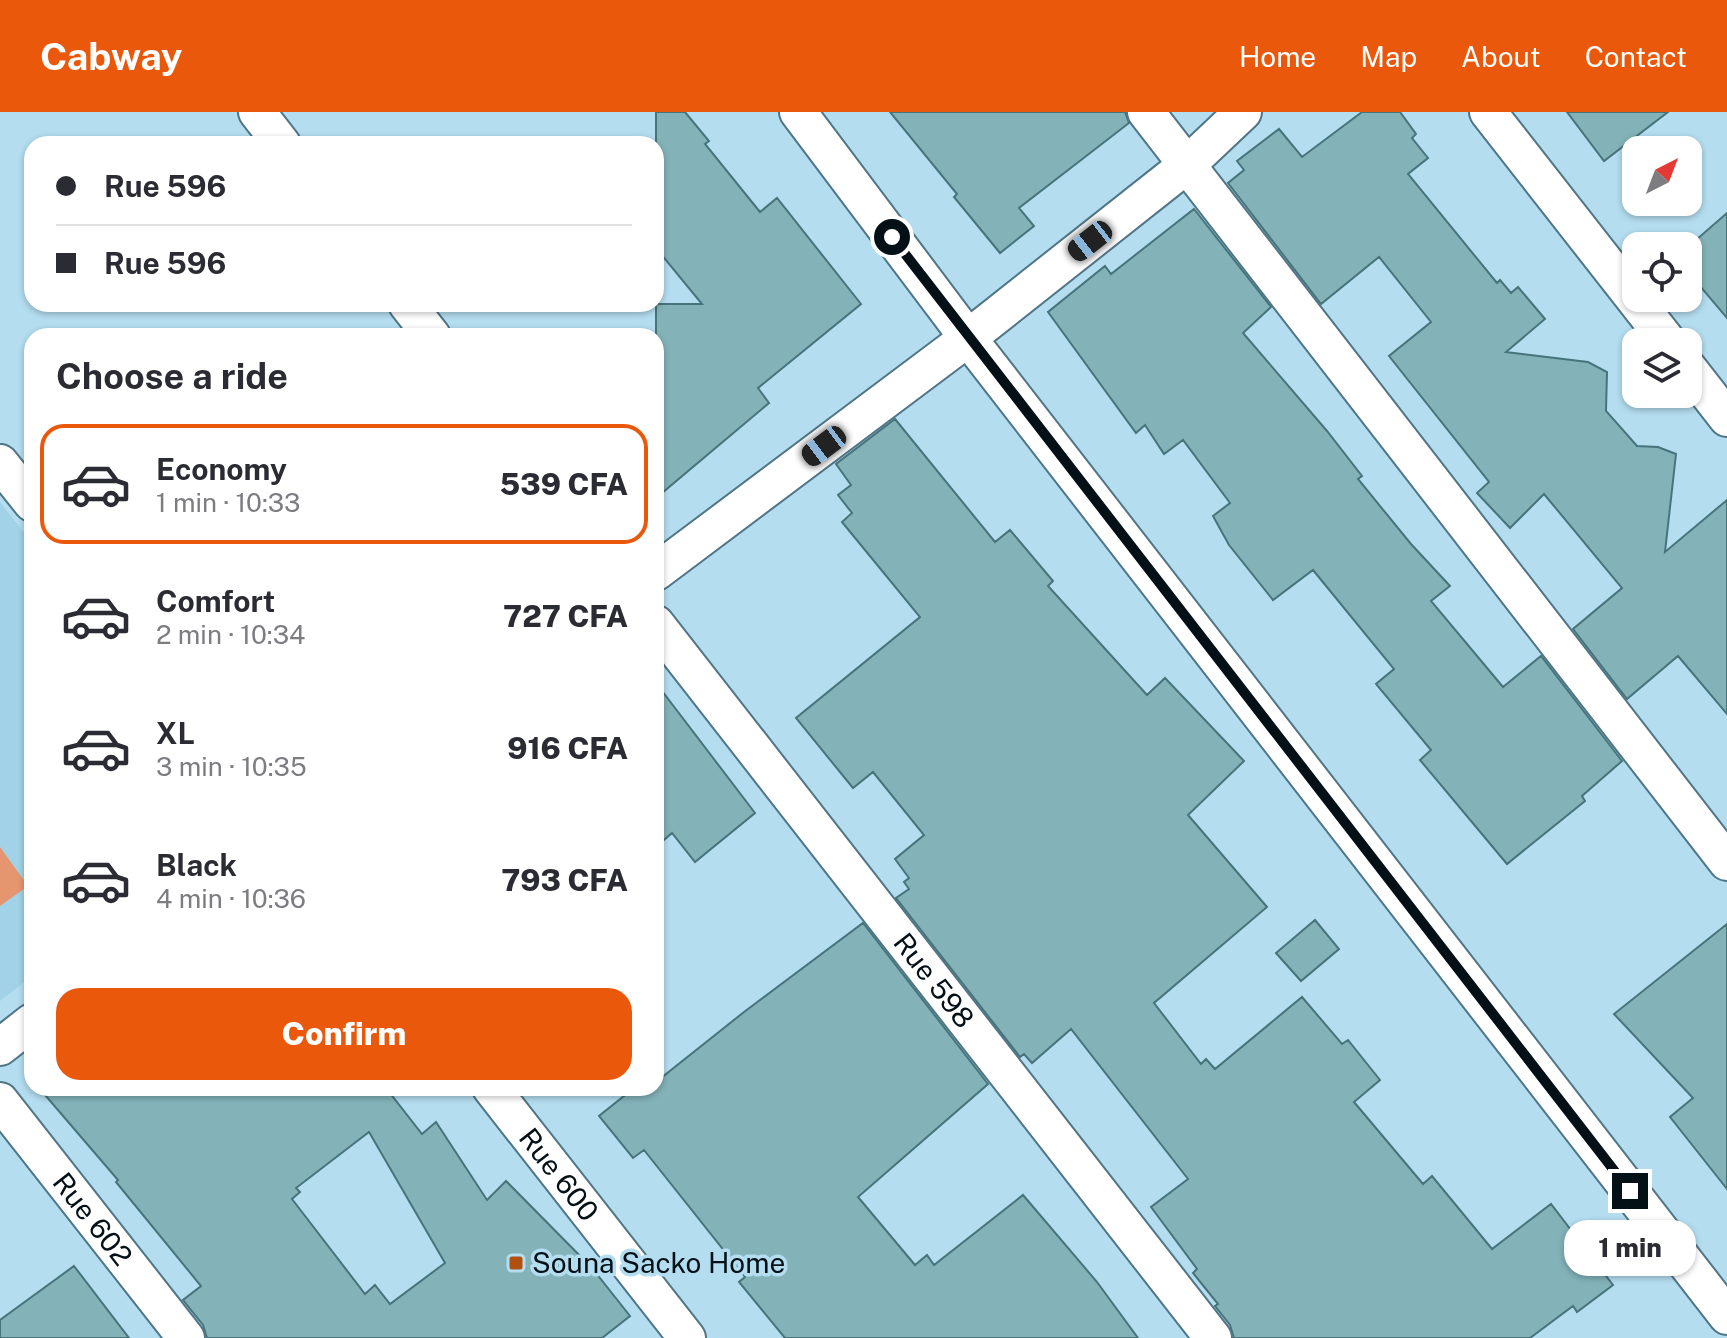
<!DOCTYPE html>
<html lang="en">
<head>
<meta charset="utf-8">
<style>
  body { margin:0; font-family:"Public Sans",sans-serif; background:#f2f2f3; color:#2b2b33; height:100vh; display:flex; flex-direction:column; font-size:30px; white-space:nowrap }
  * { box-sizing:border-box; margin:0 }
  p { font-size:26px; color:#7c7c81 }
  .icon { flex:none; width:44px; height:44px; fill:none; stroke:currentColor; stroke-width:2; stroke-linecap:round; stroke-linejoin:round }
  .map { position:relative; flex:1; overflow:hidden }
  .sheet { position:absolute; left:24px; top:216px; width:640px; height:768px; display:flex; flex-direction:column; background:#fff; border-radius:24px; box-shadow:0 2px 6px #0004 }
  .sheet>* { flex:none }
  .top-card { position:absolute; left:24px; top:24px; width:640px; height:176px; border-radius:24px; box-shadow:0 2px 6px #0004; display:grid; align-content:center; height:176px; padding:0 32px; background:#fff }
  .needle { width:52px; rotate:42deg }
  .buttons { position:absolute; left:1622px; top:24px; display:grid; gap:16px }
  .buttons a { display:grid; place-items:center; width:80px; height:80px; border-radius:16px; background:#fff; box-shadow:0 2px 6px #0004; font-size:40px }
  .end { position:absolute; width:36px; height:36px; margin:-18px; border:10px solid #031117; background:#fff; box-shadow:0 0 0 4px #fff }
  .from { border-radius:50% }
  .bubble { position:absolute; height:56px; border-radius:24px; background:#fff; box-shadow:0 2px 6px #0004; font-size:26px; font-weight:800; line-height:56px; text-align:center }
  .car { position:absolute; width:24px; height:48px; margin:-24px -12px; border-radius:10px; box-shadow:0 0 6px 2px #0007; background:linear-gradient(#222 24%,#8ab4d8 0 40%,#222 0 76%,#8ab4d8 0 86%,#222 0) }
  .top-card b { display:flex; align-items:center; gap:28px; height:76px; font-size:30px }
  .top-card b+b { border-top:2px solid #e1e1e2 }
  .top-card i { width:20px; height:20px; background:#2b2b33 }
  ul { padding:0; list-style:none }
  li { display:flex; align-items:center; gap:24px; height:120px; margin:0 16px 12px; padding:0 16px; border:4px solid transparent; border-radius:24px }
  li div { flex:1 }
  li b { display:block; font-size:30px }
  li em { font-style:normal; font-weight:800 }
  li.selected { border-color:#ea580c }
  li>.icon { width:72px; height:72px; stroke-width:1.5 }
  h2 { padding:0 32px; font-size:36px; line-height:96px }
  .cta { display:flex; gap:16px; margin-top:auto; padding:16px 32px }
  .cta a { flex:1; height:92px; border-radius:24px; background:#ea580c; color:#fff; font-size:32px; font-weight:800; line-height:92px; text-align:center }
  header { display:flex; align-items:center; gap:48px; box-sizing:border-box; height:112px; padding:0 40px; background:#ea580c; color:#fff }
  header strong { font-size:38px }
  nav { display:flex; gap:44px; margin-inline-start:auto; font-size:28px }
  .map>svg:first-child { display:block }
</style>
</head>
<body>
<header>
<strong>Cabway</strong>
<nav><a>Home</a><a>Map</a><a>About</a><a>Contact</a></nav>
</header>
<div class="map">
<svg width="1727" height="1226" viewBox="0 0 1727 1226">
  <rect width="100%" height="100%" fill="#b4ddf0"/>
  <path fill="#a1d2e8" d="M0,390l32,41v433l-32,25z"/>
  <path fill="#e5966e" d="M0,735l28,39 -28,20z"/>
  <path fill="#83b2b9" stroke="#47747a" stroke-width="2" fill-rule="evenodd" d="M656,0h29l24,29 -4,3 55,68 17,-14 84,106 -103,84 11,15 -113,95v-194h46l-46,-56z
    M890,0h235l4,11 -110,85 15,18 -34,27 -46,-56 3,-3z
    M1362,0h38l16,22 -4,4 16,20 -20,16 89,109 3,-3 11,13 7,-6 27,32 -39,33 82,10 19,10 -1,39 31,35 21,1 18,7 -11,98 62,-52v214l-49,-58 -51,43 -54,-70 49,-41 -78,-94 -34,34 -33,-35 12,-11 -100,-126 42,-34 -52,-65 -58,47 -93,-121 16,-13 -7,-9 42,-32 23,28z
    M1567,0h101l-64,49z
    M1194,97l77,98 -28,26 84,98 35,45 -4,3 53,65 39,42 -19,15 72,86 38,-31 81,105 -40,35 3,5 -78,63 -87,-104 11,-10 -55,-66 18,-15 -81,-99 -40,30 -44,-55 -16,-29 17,-13 -47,-63 -19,14 -19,-29 -9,8 -88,-121 57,-46 6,8z
    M1727,101v105l-39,-46v-25z
    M895,307l100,123 15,-12 43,51 -5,5 99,109 18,-17 79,83 -56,54 79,92 -113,96 47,61 5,-5 9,10 87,-72 40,47 6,-4 32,40 -26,22 69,82 9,-8 60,73 59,-45 62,81 -36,27 -4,-6 -43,32h-296l-4,-13 -15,-19 3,-2 -25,-31 4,-4 -46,-62 37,-28 -117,-150 -39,34 -8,-9 -4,3 -124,-159 13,-9 -5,-7 5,-4 -14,-19 29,-24 -51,-63 -20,16 -57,-70 124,-101 -78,-95 10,-9 -14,-18 13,-10 -15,-21z
    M656,571l99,130 -60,49 -23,-29 -16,14z
    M1315,808l24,29 -38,32 -25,-28z
    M863,811l125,161 -130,113 57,68 12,-10 7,10 89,-70 74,87 41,56h-353l-46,-56 6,-5 -101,-127 -11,8 -34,-42 35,-28h22v-6l88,-70z
    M1727,812v265l-57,-72 23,-19 -79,-84z
    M39,976h347l36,46 14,-12 51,78 19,-19 86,87 38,48 -28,22h-395l-4,-13 -20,-25 18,-14 -85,-104 2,-2zM369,1020l76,131 -55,41 -15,-19 -10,9 -73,-95 8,-7 -4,-4z
    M74,1154l55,72h-129v-18z"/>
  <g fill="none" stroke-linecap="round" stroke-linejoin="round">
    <defs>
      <g id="street">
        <path d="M257,0l25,32"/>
        <path d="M798,0l170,226 759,978"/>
        <path d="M1146,0l581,750"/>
        <path d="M1488,0l180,230"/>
        <path d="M407,192l25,32"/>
        <path d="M1688,256l39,50"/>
        <path d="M0,351l32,40"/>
        <path d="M656,460l312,-234 220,-174 55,-52"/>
        <path id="s1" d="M656,512l557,714"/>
        <path d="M0,935l32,-25"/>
        <path id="s2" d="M491,976l196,250"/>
        <path id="s3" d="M0,989l186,237"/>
      </g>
    </defs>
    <use href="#street" stroke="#4f7586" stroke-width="40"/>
    <use href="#street" stroke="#fff" stroke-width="36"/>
  </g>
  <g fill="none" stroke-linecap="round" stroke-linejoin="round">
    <path stroke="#031117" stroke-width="10" d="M892,125l738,954"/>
  </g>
  <rect fill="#b25010" stroke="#b4ddf0" stroke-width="3" x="508" y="1143" width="16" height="16" rx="4"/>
  <g text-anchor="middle" stroke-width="7" stroke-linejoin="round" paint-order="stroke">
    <g font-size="28" fill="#031117" stroke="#b4ddf0">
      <text dy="10" stroke="none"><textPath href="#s1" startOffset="452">Rue 598</textPath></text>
      <text dy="10" stroke="none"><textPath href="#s2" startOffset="110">Rue 600</textPath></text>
      <text dy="10" stroke="none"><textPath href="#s3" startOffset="150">Rue 602</textPath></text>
    </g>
    <g font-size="28" fill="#031117" stroke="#b4ddf0" text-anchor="start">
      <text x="532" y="1161">Souna Sacko Home</text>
    </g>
  </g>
</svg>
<div class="buttons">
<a><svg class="needle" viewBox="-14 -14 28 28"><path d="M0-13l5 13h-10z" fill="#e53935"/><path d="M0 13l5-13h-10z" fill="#7c7c81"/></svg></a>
<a><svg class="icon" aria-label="locate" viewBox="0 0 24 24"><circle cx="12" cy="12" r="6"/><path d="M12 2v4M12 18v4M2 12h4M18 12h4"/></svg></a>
<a><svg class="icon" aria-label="layers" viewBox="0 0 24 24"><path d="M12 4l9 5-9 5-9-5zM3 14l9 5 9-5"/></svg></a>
</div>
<i class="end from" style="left:892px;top:125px"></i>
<i class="end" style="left:1630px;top:1079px"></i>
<div class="bubble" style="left:1564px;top:1108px;width:132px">1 min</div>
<i class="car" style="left:1090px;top:129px;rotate:232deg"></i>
<i class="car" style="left:824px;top:334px;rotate:233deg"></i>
<div class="top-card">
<b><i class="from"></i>Rue 596</b>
<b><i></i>Rue 596</b>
</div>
<section class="sheet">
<h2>Choose a ride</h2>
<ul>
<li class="selected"><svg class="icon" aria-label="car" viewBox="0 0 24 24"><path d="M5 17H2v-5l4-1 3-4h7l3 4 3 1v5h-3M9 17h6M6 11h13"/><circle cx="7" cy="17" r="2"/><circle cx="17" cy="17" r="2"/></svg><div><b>Economy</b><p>1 min · 10:33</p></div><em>539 CFA</em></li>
<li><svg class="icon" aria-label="car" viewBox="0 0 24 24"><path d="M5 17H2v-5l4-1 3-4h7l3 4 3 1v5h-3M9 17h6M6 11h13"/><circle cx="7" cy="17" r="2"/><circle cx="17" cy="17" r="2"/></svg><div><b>Comfort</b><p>2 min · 10:34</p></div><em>727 CFA</em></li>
<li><svg class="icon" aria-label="car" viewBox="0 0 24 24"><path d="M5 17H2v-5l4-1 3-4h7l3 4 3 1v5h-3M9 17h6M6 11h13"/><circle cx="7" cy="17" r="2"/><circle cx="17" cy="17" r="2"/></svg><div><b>XL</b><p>3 min · 10:35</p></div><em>916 CFA</em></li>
<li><svg class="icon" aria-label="car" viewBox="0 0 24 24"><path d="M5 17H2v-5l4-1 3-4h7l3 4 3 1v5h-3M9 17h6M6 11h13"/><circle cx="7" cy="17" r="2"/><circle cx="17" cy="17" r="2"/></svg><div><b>Black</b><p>4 min · 10:36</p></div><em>793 CFA</em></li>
</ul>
<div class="cta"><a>Confirm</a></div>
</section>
</div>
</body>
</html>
